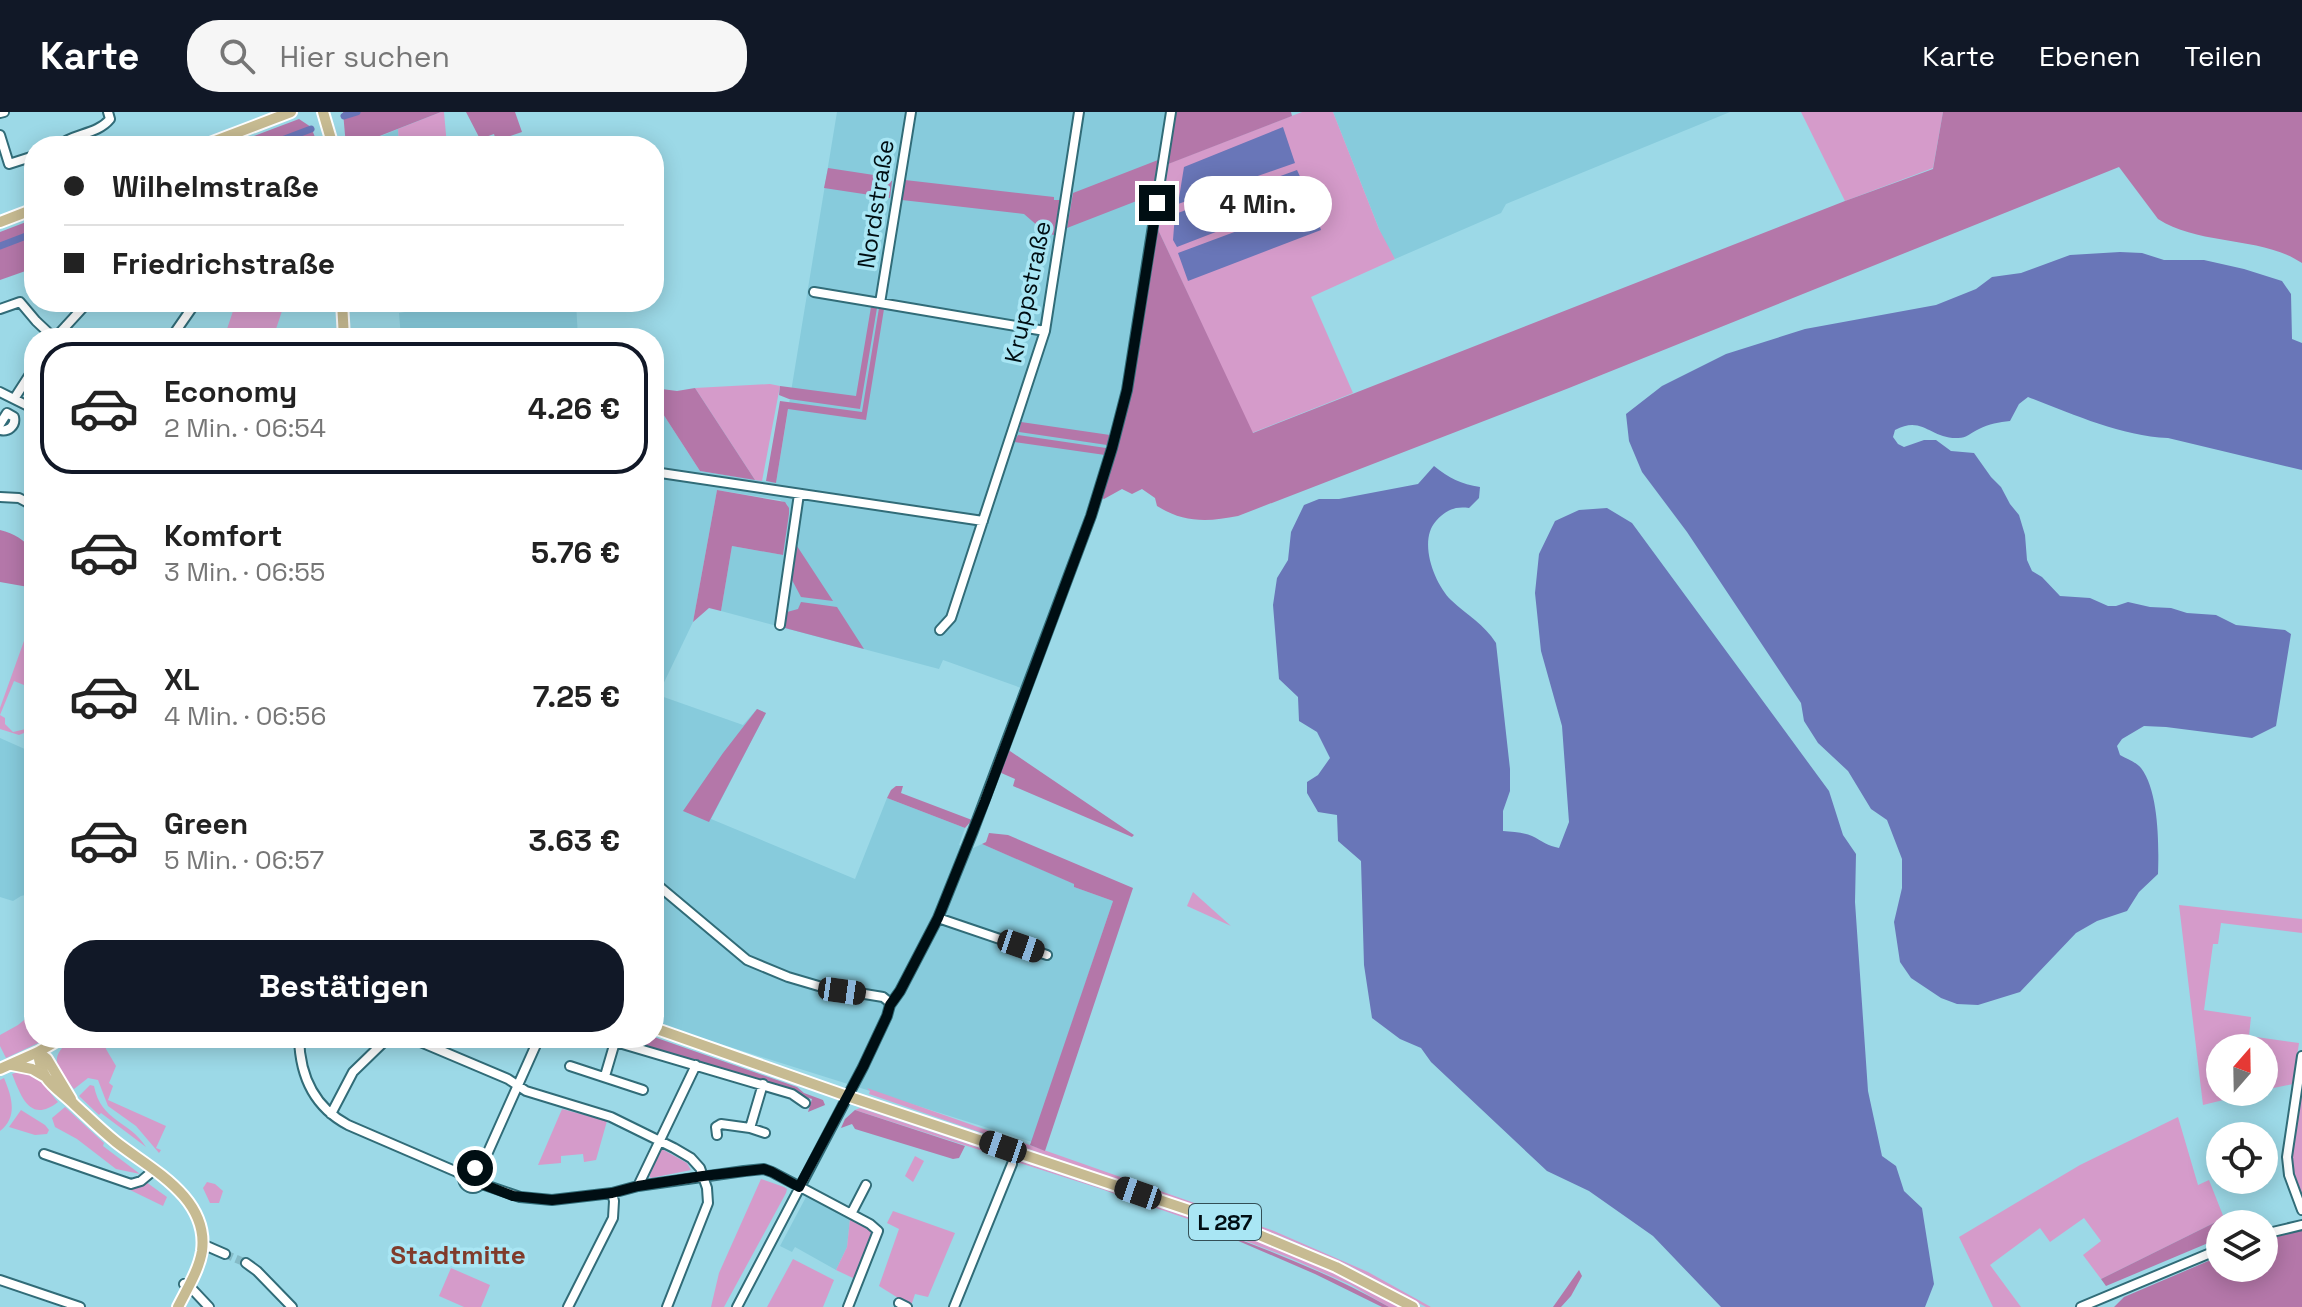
<!DOCTYPE html>
<html lang="de">
<head>
<meta charset="utf-8">
<style>
  body { margin:0; font-family:"Space Grotesk",sans-serif; background:#f6f6f6; color:#222; height:100vh; display:flex; flex-direction:column; font-size:30px; white-space:nowrap }
  * { box-sizing:border-box; margin:0 }
  p { font-size:26px; color:#767676 }
  .icon { flex:none; width:44px; height:44px; fill:none; stroke:currentColor; stroke-width:2; stroke-linecap:round; stroke-linejoin:round }
  .map { position:relative; flex:1; overflow:hidden }
  .details { position:absolute; left:24px; top:216px; width:640px; height:720px; display:flex; flex-direction:column; background:#fff; border-radius:32px; box-shadow:0 4px 20px #0003 }
  .details>* { flex:none }
  .hud { position:absolute; left:24px; top:24px; width:640px; height:176px; border-radius:32px; box-shadow:0 4px 20px #0003; display:grid; align-content:center; height:176px; padding:0 40px; background:#fff }
  .needle { width:52px; rotate:20deg }
  .tools { position:absolute; left:2206px; top:922px; display:grid; gap:16px }
  .tools a { display:grid; place-items:center; width:72px; height:72px; border-radius:50%; background:#fff; box-shadow:0 4px 20px #0003; font-size:40px }
  .end { position:absolute; width:36px; height:36px; margin:-18px; border:10px solid #000e13; background:#fff; box-shadow:0 0 0 4px #fff }
  .from { border-radius:50% }
  .bubble { position:absolute; height:56px; border-radius:28px; background:#fff; box-shadow:0 4px 20px #0003; font-size:26px; font-weight:700; line-height:56px; text-align:center }
  .car { position:absolute; width:24px; height:48px; margin:-24px -12px; border-radius:10px; box-shadow:0 0 6px 2px #0007; background:linear-gradient(#222 24%,#8ab4d8 0 40%,#222 0 76%,#8ab4d8 0 86%,#222 0) }
  .hud b { display:flex; align-items:center; gap:28px; height:76px; font-size:30px }
  .hud b+b { border-top:2px solid #e0e0e0 }
  .hud i { width:20px; height:20px; background:#222 }
  ul { padding:14px 0 0; list-style:none }
  li { display:flex; align-items:center; gap:24px; height:132px; margin:0 16px 12px; padding:0 24px; border:4px solid transparent; border-radius:32px }
  li div { flex:1 }
  li b { display:block; font-size:30px }
  li em { font-style:normal; font-weight:700 }
  li.on { border-color:#111827 }
  li>.icon { width:72px; height:72px; stroke-width:1.5 }
  .primary-button { display:flex; gap:16px; margin-top:auto; padding:16px 40px }
  .primary-button a { flex:1; height:92px; border-radius:32px; background:#111827; color:#fff; font-size:32px; font-weight:700; line-height:92px; text-align:center }
  header { display:flex; align-items:center; gap:48px; box-sizing:border-box; height:112px; padding:0 40px; background:#111827; color:#fff }
  header strong { font-size:38px }
  nav { display:flex; gap:44px; margin-inline-start:auto; font-size:28px }
  .search { width:560px; height:72px; background:#f6f6f6; display:flex; align-items:center; gap:20px; box-sizing:border-box; padding:0 28px; border-radius:32px; color:#767676; font-size:30px }
  .map>svg:first-child { display:block }
</style>
</head>
<body>
<header>
<strong>Karte</strong>
<div class="search"><svg class="icon" aria-label="search" viewBox="0 0 24 24"><circle cx="10" cy="10" r="6"/><path d="M15 15l6 6"/></svg>Hier suchen</div>
<nav><a>Karte</a><a>Ebenen</a><a>Teilen</a></nav>
</header>
<div class="map">
<svg width="2302" height="1195" viewBox="0 0 2302 1195">
  <rect width="100%" height="100%" fill="#9cd9e7"/>
  <path fill="#87cbdc" d="M837,0h334l-25,159 -34,177 -88,241 -81,-29 -4,9 -218,-58 11,-65 51,9 6,-44 -2,-7 -7,-4 -63,-10 -24,132 -35,73 85,30 14,-16 9,4 -55,106 144,60 32,-81 78,30 -6,17 12,4 11,-5 93,40 -1,3 39,14 -81,241 -378,-119v-623l46,71 76,12z
    M1333,0h397l-224,92 -5,9 -106,46 -8,-10z
    M398,17l1,17h-44l24,-9z
    M461,190h115l2,36h-177l-2,-25z
    M0,626l27,12 5,-10 2,1v152l-13,3 -8,5 -13,-4z
    M806,1085l44,22 -3,28 -11,23 -41,-23 -3,5 -12,-6z"/>
  <path fill="#d59bca" d="M441,0h3l3,34h-48l-1,-17z
    M1302,0h31l46,117 16,30 -84,38 42,96 -101,40 -98,-212 8,-55z
    M1801,0h142l-10,56 -88,33z
    M236,190h49l-12,36h-49z
    M770,272l10,2 -18,95 -7,-1 -60,-92z
    M34,501v76l-20,-8 -14,34 5,3v6l8,8 21,-5v2l-15,6 -19,-6v-21z
    M1193,780l38,34 -44,-20z
    M2179,793l123,14v14l-81,-10 -3,21h-5l-9,66 47,7 -2,19 50,7 -6,41 -29,6v-42h-44v44h36l-53,13z
    M34,900v26h15l-43,20 -6,-12v-11l18,-10z
    M73,926h32l1,11 10,17 -7,17 4,3 -5,14 58,26 -10,22 5,2 -2,3 -23,-27 -28,-20 -10,-26 -10,-2 -14,11c-18,-22 -27,-31 -1,-51z
    M21,959c17,3 26,18 37,31 -28,22 -37,-6 -46,-28z
    M4,966c8,19 14,39 -4,53v-51z
    M2302,970v116l-10,-28 -1,-17z
    M90,973l4,1c7,36 36,35 52,61l-45,-34 -2,2 -20,-19z
    M867,976l407,143 94,41 63,35h-5l-78,-42 -70,-30 -409,-141 1,-3z
    M65,995l39,36 -1,3 37,28 -24,-5 -39,-30 -22,-12 -3,-9z
    M860,996l391,130 99,41 52,28h-13l-38,-22 -61,-27 -102,-39 -90,-31 -243,-78z
    M562,997l45,12 -11,39 -12,2 -1,-8 -22,2v7l-23,2z
    M21,998l24,15 4,5 -2,4 -12,1 -26,-8z
    M2178,1005l20,68 11,-5 15,38 -123,61 -18,-24 18,-14 -17,-23 -34,24 -10,-14 -50,37 31,42h-28l-34,-70 121,-72z
    M662,1037l25,14 4,7 -40,8 -4,-4 12,-23z
    M915,1044l9,5 -11,21 -8,-6z
    M761,1067l23,8 3,2 -1,4 -62,114h-13l8,-34z
    M146,1070l21,15 -4,9 -35,-17 1,-3z
    M207,1070l8,2 8,7 -4,12h-9l-7,-15z
    M893,1099l62,22 -27,64 -13,-3 -4,12 -32,-20 20,-57 -12,-6z
    M850,1107l23,12 -18,48 -19,-9 11,-23z
    M793,1147l41,21 -11,27h-56z
    M451,1156l39,17 -9,22h-17l-25,-11z"/>
  <path fill="#b477a9" d="M343,0h98l-87,34h-8z
    M466,0h49l7,20 -26,9 -2,-7 -14,5z
    M1171,0h120l1,4 -129,50z
    M1943,0h359v151c-40,-27 -102,-17 -144,-44l-39,-52 -550,221 -331,128c-30,6 -54,7 -81,-10l-2,-8 -13,-9 -10,5 -10,-5 -18,10 -4,-2 11,-28 1,-21 15,-58 27,-169 99,212 592,-232 88,-32z
    M299,7l12,8 7,18 -91,1z
    M1158,48l-6,35 -85,33 6,-35z
    M828,56l59,9v3l5,1 -2,17 -66,-10z
    M905,68l149,17v3h6l-6,35 -8,-2 -22,-19 -122,-14z
    M34,107v49l-34,12v-48z
    M871,195l6,1 -17,101 -71,-10 -10,-4 1,-9 76,10z
    M879,196l5,1 -18,111 -78,-11 -12,74 -10,-2 14,-80 82,11z
    M654,276l23,3 18,-3 60,92 -55,-9 -46,-71z
    M1021,310l89,13 -3,10 -88,-13z
    M1018,323l88,13 1,1 -2,6 -91,-13z
    M717,378l68,12 4,6v6l-6,41 -51,-9 -11,65 -12,-3 -16,14z
    M0,418c15,4 23,9 34,21v37l-34,-6z
    M797,434l36,55 -32,-4 -9,-17z
    M801,490l36,5 27,42 -79,-21 2,-16 11,-3z
    M757,597l9,4 -57,109 -26,-11 40,-58z
    M1007,637l127,86 -2,2 -119,-51 2,-7 -16,-7z
    M896,674h7l-2,7 71,27 -7,8 -78,-30 4,-8z
    M989,721l19,2 125,53 -88,263 -15,-6 83,-244 -39,-14v-3l-92,-40 4,-2z
    M654,925l143,50 7,6 19,7 2,5 -17,7 4,-13 -202,-61z
    M855,998l6,2 104,34 -6,12 -6,1 -98,-30 -3,-5 -11,4 4,-9z
    M2224,1106l3,6h-7v14l-114,48 -5,-7z
    M1206,1115c63,23 125,47 183,80h-7l-67,-33z
    M2302,1117v78h-188l10,-10 96,-41v12h44v-27z
    M1579,1158l3,6 -11,20 -10,11h-8z"/>
  <path fill="#6976b8" d="M1283,15l12,36 -117,41 6,-37z
    M1297,58l12,26 -132,51 -4,-7 2,-26z
    M1312,91l9,27 -133,51 -10,-28z
    M2120,140l22,1 22,7h40l40,9 38,12 9,13 1,45 10,4v127l-134,-32c-48,-2 -95,-24 -140,-41l-9,7 -9,17c-11,1 -21,3 -31,8 -9,4 -13,10 -23,9 -26,0 -34,-23 -61,-8l-2,7 5,7 6,3 20,-7h12l15,11 23,2 17,24 10,10 9,17 9,11 6,20 2,25 5,11 10,6 18,19 30,2 18,8h8l12,-4 22,5 21,1 16,5 29,2 20,10 49,5 6,4 -15,92 -24,12 -86,-11 -22,-1 -22,13 -5,7 3,9c7,4 16,7 21,13 18,23 18,78 17,106l-19,18 -12,19 -30,10 -21,12 -56,59 -42,13 -21,-1 -16,-6 -30,-20 -11,-16 -6,-40 8,-34v-29l-15,-39 -16,-11 -23,-38 -30,-28 -14,-22 -3,-18 -114,-171 -45,-60 -13,-31 -3,-27 36,-28 64,-32 79,-25 131,-24 40,-16 16,-12 29,-4 49,-18z
    M1434,354c15,12 27,18 46,21l-1,11 -10,10c-14,-2 -23,2 -33,13 -18,20 -2,62 15,79 16,15 33,24 45,43l14,126v22l-7,20v20c10,1 20,1 29,5 10,5 16,10 27,12l10,-26 -7,-96 -21,-75 -6,-58 4,-39 16,-33 24,-11 28,-2 25,15 197,268 14,44 13,19 -1,48 13,189 14,65 14,10 8,25 18,17 12,76 -9,23h-204l-68,-71 -64,-45 -42,-20 -116,-109 -10,-14 -21,-9 -28,-21 -8,-53 -3,-104 -23,-20 -1,-26 -19,-3 -11,-19v-11l11,-7 12,-17 -13,-26 -18,-11 -1,-24 -19,-18 -6,-74 4,-27 11,-18 3,-28 13,-27 15,-6h20l79,-15z"/>
  <g fill="none" stroke-linecap="round" stroke-linejoin="round">
    <path stroke="#6976b8" stroke-width="7" d="M344,4l13,-4
      M266,34l45,-17
      M0,134l34,-13"/>
    <path stroke="#85bbc7" stroke-width="8" stroke-dasharray="8 4" stroke-linecap="butt" d="M225,1142l21,9"/>
    <defs>
      <path id="minor" d="M911,0l-31,191 165,28
        M0,1l4,-1
        M0,23l9,29 25,-8
        M58,34c15,-13 39,-11 52,-27l-2,-7
        M814,180l66,11
        M0,197l20,-7 16,19 18,17
        M55,226l33,-36
        M171,226l25,-36
        M0,280l34,17
        M14,287l20,-31
        M0,312l7,-11 7,4c2,9 -6,15 -14,13
        M654,360l329,49
        M0,385l19,1 15,8
        M780,513l19,-131
        M940,518l11,-12 94,-287 34,-219
        M654,770l93,78 41,17 34,10 61,10 5,4 2,4
        M938,806l109,37
        M299,926c1,38 15,69 49,87l116,50
        M411,926l97,41 18,12 85,26 63,31 17,10 9,10 7,20 1,15 -41,104
        M602,926l190,56 13,9
        M2302,944l-15,101 2,18 13,35
        M570,954l73,24
        M605,964l10,-34
        M331,1002l22,-42 35,-34
        M750,1016l13,-44
        M717,1023l-1,-8 5,-3 29,4 15,5
        M44,1042l87,30 10,-3 13,-11
        M463 1066a10 10 0 1 1 20 0a10 10 0 1 1-20 0Z
        M480,1058l59,-132
        M482,1072l38,13 32,3 60,-7 26,-7 106,-15 20,-2 8,3 98,52 8,7 -30,76
        M638,1074l58,-121
        M851,1102l15,-29
        M2264,1122l38,-9
        M202,1132l23,10
        M246,1151l11,8 35,36
        M0,1168l80,27
        M184,1172l9,6 16,17
        M899,1191l8,4
        M568,1195l45,-89 1,-17 -2,-8
        M737,1195l126,-240 24,-51 3,-11 10,-14 38,-73 35,-87 118,-315 21,-68 15,-58 44,-278
        M954,1195l58,-143
        M2081,1195l139,-58"/>
      <path id="major" d="M323,0l10,34
        M202,34l89,-34
        M0,110l34,-13
        M342,190l2,36
        M654,916l193,68 393,131 96,40 77,40
        M38,940c3,30 17,34 37,53 13,12 26,25 41,37 34,27 93,55 86,109 -3,19 -15,38 -24,56
        M38,940l9,7 24,40
        M12,953l20,4 12,7
        M0,957l38,-17 24,-14"/>
    </defs>
    <use href="#minor" stroke="#316c78" stroke-width="12"/>
    <use href="#major" stroke="#fff" stroke-width="14"/>
    <use href="#minor" stroke="#fff" stroke-width="8"/>
    <use href="#major" stroke="#c7bb92" stroke-width="10"/>
  </g>
  <g fill="none" stroke-linecap="round" stroke-linejoin="round">
    <path stroke="#000e13" stroke-width="10" d="M475,1056l7,6v10l31,12 39,4 60,-7 26,-7 65,-10 61,-7 8,3 27,15 64,-120 24,-51 3,-11 10,-14 38,-73 47,-117 106,-285 21,-68 15,-58 30,-187"/>
  </g>
  <g text-anchor="middle" stroke-width="7" stroke-linejoin="round" paint-order="stroke">
    <rect fill="#a9e6f4" stroke="#334f56" stroke-width="2" x="1189" y="1092" width="72" height="36" rx="6"/>
    <g font-size="22" font-weight="bold" fill="#000e13">
      <text x="1225" y="1118">L 287</text>
    </g>
    <g font-size="24" fill="#000e13" stroke="#a9e6f4">
      <text transform="translate(876 92) rotate(-81)" y="8">Nordstraße</text>
      <text transform="translate(1028 180) rotate(-78)" y="8">Kruppstraße</text>
    </g>
    <g font-size="26" font-weight="bold" fill="#803b2b" stroke="#a9e6f4">
      <text x="458" y="1152">Stadtmitte</text>
    </g>
  </g>
</svg>
<div class="tools">
<a><svg class="needle" viewBox="-14 -14 28 28"><path d="M0-13l5 13h-10z" fill="#e53935"/><path d="M0 13l5-13h-10z" fill="#767676"/></svg></a>
<a><svg class="icon" aria-label="locate" viewBox="0 0 24 24"><circle cx="12" cy="12" r="6"/><path d="M12 2v4M12 18v4M2 12h4M18 12h4"/></svg></a>
<a><svg class="icon" aria-label="layers" viewBox="0 0 24 24"><path d="M12 4l9 5-9 5-9-5zM3 14l9 5 9-5"/></svg></a>
</div>
<i class="end from" style="left:475px;top:1056px"></i>
<i class="end" style="left:1157px;top:91px"></i>
<div class="bubble" style="left:1184px;top:64px;width:148px">4 Min.</div>
<i class="car" style="left:1021px;top:834px;rotate:109deg"></i>
<i class="car" style="left:842px;top:879px;rotate:98deg"></i>
<i class="car" style="left:1003px;top:1035px;rotate:289deg"></i>
<i class="car" style="left:1138px;top:1081px;rotate:289deg"></i>
<div class="hud">
<b><i class="from"></i>Wilhelmstraße</b>
<b><i></i>Friedrichstraße</b>
</div>
<section class="details">
<ul>
<li class="on"><svg class="icon" aria-label="car" viewBox="0 0 24 24"><path d="M5 17H2v-5l4-1 3-4h7l3 4 3 1v5h-3M9 17h6M6 11h13"/><circle cx="7" cy="17" r="2"/><circle cx="17" cy="17" r="2"/></svg><div><b>Economy</b><p>2 Min. · 06:54</p></div><em>4.26 €</em></li>
<li><svg class="icon" aria-label="car" viewBox="0 0 24 24"><path d="M5 17H2v-5l4-1 3-4h7l3 4 3 1v5h-3M9 17h6M6 11h13"/><circle cx="7" cy="17" r="2"/><circle cx="17" cy="17" r="2"/></svg><div><b>Komfort</b><p>3 Min. · 06:55</p></div><em>5.76 €</em></li>
<li><svg class="icon" aria-label="car" viewBox="0 0 24 24"><path d="M5 17H2v-5l4-1 3-4h7l3 4 3 1v5h-3M9 17h6M6 11h13"/><circle cx="7" cy="17" r="2"/><circle cx="17" cy="17" r="2"/></svg><div><b>XL</b><p>4 Min. · 06:56</p></div><em>7.25 €</em></li>
<li><svg class="icon" aria-label="car" viewBox="0 0 24 24"><path d="M5 17H2v-5l4-1 3-4h7l3 4 3 1v5h-3M9 17h6M6 11h13"/><circle cx="7" cy="17" r="2"/><circle cx="17" cy="17" r="2"/></svg><div><b>Green</b><p>5 Min. · 06:57</p></div><em>3.63 €</em></li>
</ul>
<div class="primary-button"><a>Bestätigen</a></div>
</section>
</div>
</body>
</html>
